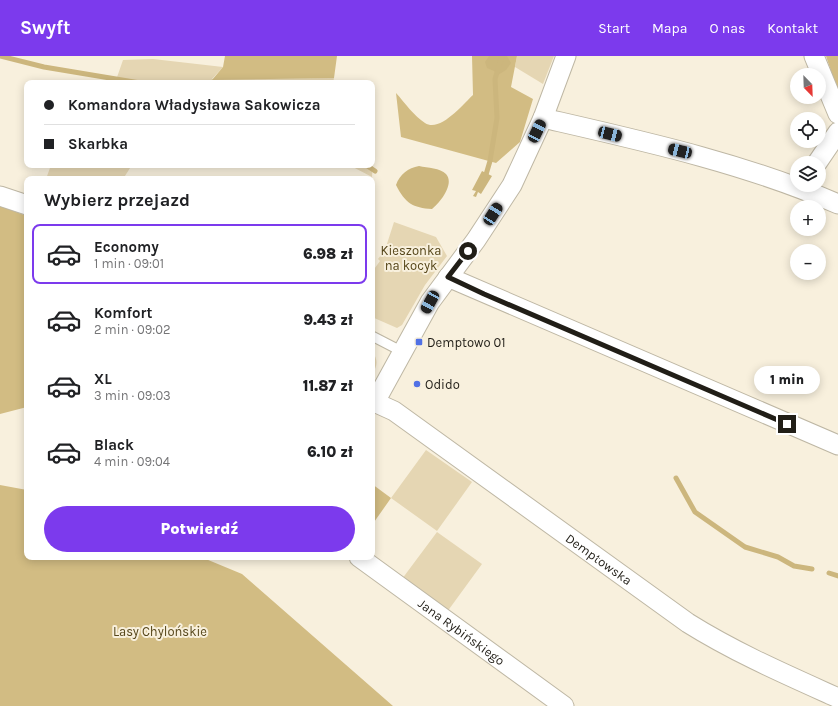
<!DOCTYPE html>
<html lang="pl">
<head>
<meta charset="utf-8">
<style>
  body { margin:0; font-family:Karla,sans-serif; background:#f6f6f6; color:#202124; height:100vh; display:flex; flex-direction:column; font-size:15px; white-space:nowrap }
  * { box-sizing:border-box; margin:0 }
  p { font-size:13px; color:#757577 }
  .icon { flex:none; width:22px; height:22px; fill:none; stroke:currentColor; stroke-width:2; stroke-linecap:round; stroke-linejoin:round }
  .map { position:relative; flex:1; overflow:hidden }
  .panel { position:absolute; left:24px; top:120px; width:351px; height:384px; display:flex; flex-direction:column; background:#fff; border-radius:8px; box-shadow:0 2px 10px #0003 }
  .panel>* { flex:none }
  .banner { position:absolute; left:24px; top:24px; width:351px; height:88px; border-radius:8px; box-shadow:0 2px 10px #0003; display:grid; align-content:center; height:88px; padding:0 20px; background:#fff }
  .needle { width:26px; rotate:157deg }
  .buttons { position:absolute; left:790px; top:12px; display:grid; gap:8px }
  .buttons a { display:grid; place-items:center; width:36px; height:36px; border-radius:50%; background:#fff; box-shadow:0 2px 10px #0003; font-size:20px }
  .end { position:absolute; width:18px; height:18px; margin:-9px; border:5px solid #211e17; background:#fff; box-shadow:0 0 0 2px #fff }
  .from { border-radius:50% }
  .bubble { position:absolute; height:28px; border-radius:14px; background:#fff; box-shadow:0 2px 10px #0003; font-size:13px; font-weight:800; line-height:28px; text-align:center }
  .car { position:absolute; width:12px; height:24px; margin:-12px -6px; border-radius:5px; box-shadow:0 0 3px 1px #0007; background:linear-gradient(#222 24%,#8ab4d8 0 40%,#222 0 76%,#8ab4d8 0 86%,#222 0) }
  .banner b { display:flex; align-items:center; gap:14px; height:38px; font-size:15px }
  .banner b+b { border-top:1px solid #e0e0e0 }
  .banner i { width:10px; height:10px; background:#202124 }
  ul { padding:0; list-style:none }
  li { display:flex; align-items:center; gap:12px; height:60px; margin:0 8px 6px; padding:0 12px; border:2px solid transparent; border-radius:8px }
  li div { flex:1 }
  li b { display:block; font-size:15px }
  li em { font-style:normal; font-weight:800 }
  li.active { border-color:#7c3aed }
  li>.icon { width:36px; height:36px; stroke-width:1.5 }
  h2 { padding:0 20px; font-size:18px; line-height:48px }
  .primary-button { display:flex; gap:8px; margin-top:auto; padding:8px 20px }
  .primary-button a { flex:1; height:46px; border-radius:24px; background:#7c3aed; color:#fff; font-size:16px; font-weight:800; line-height:46px; text-align:center }
  header { display:flex; align-items:center; gap:24px; box-sizing:border-box; height:56px; padding:0 20px; background:#7c3aed; color:#fff }
  header strong { font-size:19px }
  nav { display:flex; gap:22px; margin-inline-start:auto; font-size:14px }
  .map>svg:first-child { display:block }
</style>
</head>
<body>
<header>
<strong>Swyft</strong>
<nav><a>Start</a><a>Mapa</a><a>O nas</a><a>Kontakt</a></nav>
</header>
<div class="map">
<svg width="838" height="650" viewBox="0 0 838 650">
  <rect width="100%" height="100%" fill="#f8f0dd"/>
  <path fill="#e5d6b3" d="M517,0h37l-11,28 -28,-17z
    M153,3l70,8 -11,12 122,-1 -1,5h-218l8,-23z
    M372,71l3,2 -3,48 -23,-12h23z
    M51,109h81l-9,14h-77z
    M394,166l42,15 11,19 -22,29 -23,40 -5,3 -25,-11v-45l8,-11 -2,-2 7,-9z
    M372,296c6,6 6,15 0,21z
    M426,394l46,32 -35,49 -46,-33z
    M437,476l45,32 -35,48 -45,-33z"/>
  <path fill="#d2bc83" d="M225,0h112l-3,22 -122,2 11,-13z
    M472,0h45l-6,31 22,12 -13,43 -24,21 -95,-26 -5,-44c9,10 18,23 29,30 15,10 38,-19 48,-28z
    M826,0h12v36z
    M0,150l27,10v191l-27,7z
    M372,428l19,14 -19,27z
    M0,429l27,5v67h174l41,17 151,132h-393z"/>
  <path fill="#ccb67d" d="M489,0h18l4,7 -5,7 -8,5 -4,-4 -7,-3 -2,-6z
    M419,110c9,2 21,2 27,8 9,10 -6,29 -14,35 -19,-1 -27,-6 -36,-24 4,-11 12,-17 23,-19z
    M482,115l10,5 -11,18 -3,-2 -2,5 -3,-1 3,-5 -4,-1z"/>
  <g fill="none" stroke-linecap="round" stroke-linejoin="round">
    <path stroke="#ccb67d" stroke-width="5" d="M0,0l44,11 96,16
      M366,109l9,6
      M485,122l5,-17 7,-43 -2,-39 7,-23
      M676,422l19,34 50,35 33,10 16,9 18,3
      M829,517l9,3"/>
    <defs>
      <path id="service" d="M372,280l31,16"/>
      <g id="minor">
        <path d="M814,0l24,58"/>
        <path d="M543,62c100,23 201,45 295,86"/>
        <path d="M817,107l21,-31"/>
        <path d="M0,140l27,9"/>
        <path d="M448,221l390,168"/>
        <path id="s1" d="M372,345l22,10 294,212c48,30 99,52 150,75"/>
        <path d="M375,346l55,-100 46,-62 36,-55 31,-67 23,-62"/>
        <path id="s2" d="M359,501l205,149"/>
      </g>
    </defs>
    <use href="#service" stroke="#beb7a4" stroke-width="11"/>
    <use href="#minor" stroke="#beb7a4" stroke-width="21"/>
    <use href="#service" stroke="#fff" stroke-width="9"/>
    <use href="#minor" stroke="#fff" stroke-width="19"/>
  </g>
  <g fill="none" stroke-linecap="round" stroke-linejoin="round">
    <path stroke="#211e17" stroke-width="5" d="M468,195l-20,26 36,17 303,130"/>
  </g>
  <g fill="#5171e5" stroke="#f8f0dd" stroke-width="1.5">
    <rect x="415" y="282" width="8" height="8" rx="2"/>
    <circle cx="417" cy="328" r="4"/>
  </g>
  <g text-anchor="middle" stroke-width="4" stroke-linejoin="round" paint-order="stroke">
    <g font-size="13" fill="#56461a" stroke="#f8f0dd">
      <text x="411" y="199">Kieszonka<tspan x="411" dy="15">na kocyk</tspan></text>
      <text x="160" y="580">Lasy Chylońskie</text>
    </g>
    <g font-size="13" fill="#211e17" stroke="#f8f0dd" text-anchor="start">
      <text x="427" y="291">Demptowo 01</text>
      <text x="425" y="333">Odido</text>
    </g>
    <g font-size="13" fill="#211e17" stroke="#f8f0dd">
      <text dy="5" stroke="none"><textPath href="#s1" startOffset="277">Demptowska</textPath></text>
      <text dy="5" stroke="none"><textPath href="#s2" startOffset="127">Jana Rybińskiego</textPath></text>
    </g>
  </g>
</svg>
<div class="buttons">
<a><svg class="needle" viewBox="-14 -14 28 28"><path d="M0-13l5 13h-10z" fill="#e53935"/><path d="M0 13l5-13h-10z" fill="#757577"/></svg></a>
<a><svg class="icon" aria-label="locate" viewBox="0 0 24 24"><circle cx="12" cy="12" r="6"/><path d="M12 2v4M12 18v4M2 12h4M18 12h4"/></svg></a>
<a><svg class="icon" aria-label="layers" viewBox="0 0 24 24"><path d="M12 4l9 5-9 5-9-5zM3 14l9 5 9-5"/></svg></a>
<a>+</a>
<a>−</a>
</div>
<i class="end from" style="left:468px;top:195px"></i>
<i class="end" style="left:787px;top:368px"></i>
<div class="bubble" style="left:754px;top:310px;width:66px">1 min</div>
<i class="car" style="left:537px;top:75px;rotate:26deg"></i>
<i class="car" style="left:610px;top:78px;rotate:104deg"></i>
<i class="car" style="left:680px;top:95px;rotate:283deg"></i>
<i class="car" style="left:493px;top:158px;rotate:33deg"></i>
<i class="car" style="left:430px;top:246px;rotate:209deg"></i>
<div class="banner">
<b><i class="from"></i>Komandora Władysława Sakowicza</b>
<b><i></i>Skarbka</b>
</div>
<section class="panel">
<h2>Wybierz przejazd</h2>
<ul>
<li class="active"><svg class="icon" aria-label="car" viewBox="0 0 24 24"><path d="M5 17H2v-5l4-1 3-4h7l3 4 3 1v5h-3M9 17h6M6 11h13"/><circle cx="7" cy="17" r="2"/><circle cx="17" cy="17" r="2"/></svg><div><b>Economy</b><p>1 min · 09:01</p></div><em>6.98 zł</em></li>
<li><svg class="icon" aria-label="car" viewBox="0 0 24 24"><path d="M5 17H2v-5l4-1 3-4h7l3 4 3 1v5h-3M9 17h6M6 11h13"/><circle cx="7" cy="17" r="2"/><circle cx="17" cy="17" r="2"/></svg><div><b>Komfort</b><p>2 min · 09:02</p></div><em>9.43 zł</em></li>
<li><svg class="icon" aria-label="car" viewBox="0 0 24 24"><path d="M5 17H2v-5l4-1 3-4h7l3 4 3 1v5h-3M9 17h6M6 11h13"/><circle cx="7" cy="17" r="2"/><circle cx="17" cy="17" r="2"/></svg><div><b>XL</b><p>3 min · 09:03</p></div><em>11.87 zł</em></li>
<li><svg class="icon" aria-label="car" viewBox="0 0 24 24"><path d="M5 17H2v-5l4-1 3-4h7l3 4 3 1v5h-3M9 17h6M6 11h13"/><circle cx="7" cy="17" r="2"/><circle cx="17" cy="17" r="2"/></svg><div><b>Black</b><p>4 min · 09:04</p></div><em>6.10 zł</em></li>
</ul>
<div class="primary-button"><a>Potwierdź</a></div>
</section>
</div>
</body>
</html>
